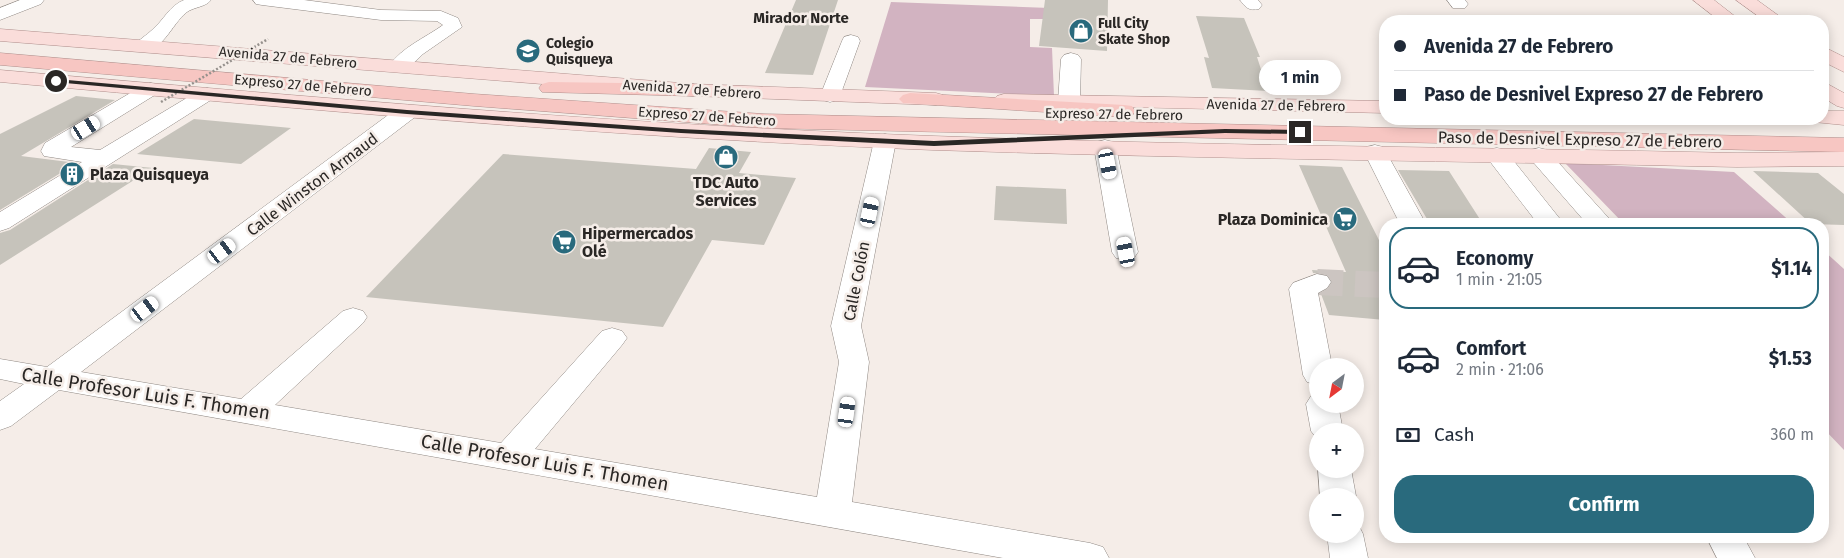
<!DOCTYPE html>
<html lang="en">
<head>
<meta charset="utf-8">
<style>
  body { margin:0; font-family:"Fira Sans",sans-serif; background:#f2f2f3; color:#1f2937; height:100vh; display:flex; flex-direction:column; font-size:19px; white-space:nowrap }
  * { box-sizing:border-box; margin:0 }
  p { font-size:16px; color:#747a83 }
  .icon { flex:none; width:28px; height:28px; fill:none; stroke:currentColor; stroke-width:2; stroke-linecap:round; stroke-linejoin:round }
  .map { position:relative; flex:1; overflow:hidden }
  .side { position:absolute; left:1379px; top:218px; width:450px; height:325px; display:flex; flex-direction:column; background:#fff; border-radius:20px; box-shadow:0 2px 12px #0003 }
  .side>* { flex:none }
  .top-card { position:absolute; left:1379px; top:15px; width:450px; height:110px; border-radius:20px; box-shadow:0 2px 12px #0003; display:grid; align-content:center; height:110px; padding:0 15px; background:#fff }
  .needle { width:32px; rotate:212deg }
  .buttons { position:absolute; left:1309px; top:358px; display:grid; gap:10px }
  .buttons a { display:grid; place-items:center; width:55px; height:55px; border-radius:50%; background:#fff; box-shadow:0 2px 12px #0003; font-size:25px }
  .end { position:absolute; width:22px; height:22px; margin:-11px; border:6px solid #2a2725; background:#fff; box-shadow:0 0 0 2px #fff }
  .from { border-radius:50% }
  .bubble { position:absolute; height:35px; border-radius:18px; background:#fff; box-shadow:0 2px 12px #0003; font-size:16px; font-weight:700; line-height:35px; text-align:center }
  .car { position:absolute; width:15px; height:30px; margin:-15px -8px; border-radius:6px; box-shadow:0 0 4px 1px #0007; background:linear-gradient(#fff 24%,#345 0 40%,#fff 0 76%,#345 0 86%,#fff 0) }
  .top-card b { display:flex; align-items:center; gap:18px; height:48px; font-size:19px }
  .top-card b+b { border-top:1px solid #e0e1e3 }
  .top-card i { width:12px; height:12px; background:#1f2937 }
  ul { padding:9px 0 0; list-style:none }
  li { display:flex; align-items:center; gap:15px; height:82px; margin:0 10px 8px; padding:0 5px; border:2px solid transparent; border-radius:20px }
  li div { flex:1 }
  li b { display:block; font-size:19px }
  li em { font-style:normal; font-weight:700 }
  li.on { border-color:#296a7d }
  li>.icon { width:45px; height:45px; stroke-width:1.5 }
  .pay { display:flex; align-items:center; gap:12px; height:55px; padding:0 15px; font-size:19px }
  .pay p { margin-inline-start:auto }
  .cta { display:flex; gap:10px; margin-top:auto; padding:10px 15px }
  .cta a { flex:1; height:58px; border-radius:20px; background:#296a7d; color:#fff; font-size:20px; font-weight:700; line-height:58px; text-align:center }
  .map>svg:first-child { display:block }
</style>
</head>
<body>
<div class="map">
<svg width="1844" height="558" viewBox="0 0 1844 558">
  <rect width="100%" height="100%" fill="#f5ede8"/>
  <path fill="#d2b3c1" d="M891,2l159,6 1,11h-21v28l22,1 2,48 -189,-9z
    M1565,163l169,9 59,52h-169z
    M1823,250l21,19v181l-21,-22z"/>
  <path fill="#c6c3bb" d="M796,0h42l-25,75 -48,-2z
    M1045,0h63l-1,51 -68,-5z
    M1196,16l48,2 16,39h-3l11,34 -56,-3 -8,-31 5,1z
    M76,96l39,4 -94,56 56,7 -77,47v-76z
    M194,119l97,9 -50,36 -104,-10z
    M709,148l42,4 -12,21 57,5 -32,67 -52,-5 -49,87 -297,-30 137,-143 193,15z
    M113,164l40,4 -153,97v-32l10,-3z
    M1299,165l43,2 43,85v68l-56,-5 -8,-21 8,-5 4,-8 -6,-7 -14,-1 -1,-3 34,2z
    M1398,170l51,1 34,53h-53z
    M1753,171l65,2 26,21v31l-33,-1z
    M996,186l70,3 1,35 -73,-4z"/>
  <g fill="none" stroke-linecap="round" stroke-linejoin="round">
    <path stroke="#ccc5c1" stroke-width="26" stroke-dasharray="26 12" stroke-linecap="butt" d="M1317,282l68,3"/>
    <defs>
      <path id="minor" d="M20,0h24l-3,4 -41,16v-12z
        M184,0h27c-5,7 -17,7 -24,12 -16,12 -25,44 -50,38l-3,-4c5,-7 12,-10 18,-16 12,-10 17,-24 32,-30z
        M253,0h51l77,10 60,1 17,7 4,9 -39,27 -17,16h-14l-3,-4c13,-19 36,-28 54,-41l-6,-4 -56,-1 -119,-15 -6,-1z
        M1240,0h18l4,5 -3,4c-10,2 -13,-1 -19,-9z
        M1447,0h18l3,4 -3,4h-12z
        M851,35l7,2 2,4 -20,55 -3,4 -7,2 -7,-2 -3,-4 22,-55 2,-4z
        M1071,53l7,2 3,4 -1,42 -4,4 -7,2 -7,-2 -4,-4 3,-42 3,-4z
        M151,83l7,2 3,4 -3,4 -87,54 29,3 100,-60 7,-2 7,2 3,4 -3,4 -205,130 -9,3v-19l82,-50 -38,-6 -3,-5 4,-8 99,-58z
        M407,106l8,1 3,5 -3,5 -334,255 160,27 102,-88 10,-3 10,3 4,6 -4,6 -88,82 226,38 101,-112 10,-3 10,3 5,7 -5,7 -87,104 282,48 22,-135 -8,-36 43,-185 3,-5 8,-2 8,2 3,5 -35,185 8,36 -17,140 238,41 13,4 6,11h-106l-944,-168 -48,36 -11,4v-29l24,-17 -24,-5v-20l47,8 352,-260z
        M1105,140l8,2 3,5 22,105 -4,6 -9,2 -9,-2 -4,-6 -18,-105 3,-5z
        M1375,145l8,2 3,5 40,72h-26l-36,-72 3,-5z
        M1497,148l8,2 59,74h-26l-53,-69 4,-5z
        M1539,148l8,2 67,74h-27l-60,-69 4,-5z
        M1317,274l10,2 4,6 -4,6 -9,5 14,73h-14v19l-11,-3 -4,-7 -14,-86 4,-6z
        M1318,394v10h20l5,27h-25v9l-7,-9 -5,-27 5,-8z
        M1318,468l33,1 5,27 -1,1 -35,-1z
        M1355,523l3,1 5,10 5,24h-38l-3,-24h28z
        M1706,536h37l12,22h-38z"/>
      <path id="major" d="M1693,0h21l27,21h-21z
        M1736,0h21l29,21h-21z
        M0,29l693,55 243,9 7,2 4,4 -4,4 -7,2 -243,-9 -693,-55z
        M1822,46l22,11v15l-22,-11z
        M0,70c311,27 621,55 933,66 268,10 536,11 804,17l107,-1v14l-107,1c-268,-6 -536,-8 -804,-17 -312,-12 -622,-40 -933,-68z
        M1822,81l22,12v15l-7,-2 -15,-9z
        M1004,94l381,7v12l-388,-9 -4,-4 4,-4z
        M1822,111h22v14l-30,-3 -2,-3h10z"/>
      <path id="highway" d="M0,53l474,41 290,20 1080,24v14l-1080,-24 -290,-22 -474,-41z
        M549,82l144,2 7,2 3,4 -3,4 -7,2 -151,-4 -3,-4 3,-4z
        M910,93l214,12 8,1 3,5 -3,5 -8,1 -221,-14 -4,-4 4,-4z"/>
    </defs>
    <use href="#minor" stroke="#8f8883" stroke-width="1"/>
    <use href="#major" stroke="#af8e8b" stroke-width="1"/>
    <use href="#highway" stroke="#af8e8b" stroke-width="1"/>
    <use href="#minor" fill="#fff" fill-rule="evenodd"/>
    <use href="#major" fill="#faddda" fill-rule="evenodd"/>
    <use href="#highway" fill="#f7c6c2" fill-rule="evenodd"/>
    <path stroke="#96918d" stroke-width="2.5" stroke-dasharray="2 2" stroke-linecap="butt" d="M161,102l107,-63"/>
  </g>
  <path fill="#2a2725" d="M56,79l351,31 274,19 253,12 291,-12 75,1 4,2 -4,2 -75,-1 -291,13 -253,-13 -274,-19 -353,-32z"/>
  <defs>
    <symbol id="shop-disc" viewBox="-11 -11 22 22"><circle r="9.5" fill="#296a7d" stroke="#f5ede8"/><path d="M-5-2.5h2.3a2.7 3.5 0 0 1 5.4 0H5L5.5 6h-11ZM-1.5-2.5h3a1.5 2.3 0 0 0-3 0Z" fill="#fff"/></symbol>
    <symbol id="school-disc" viewBox="-11 -11 22 22"><circle r="9.5" fill="#296a7d" stroke="#f5ede8"/><path d="M0-5L7-2L0 1L-7-2ZM-4 1L0 2.5L4 1V4Q0 6-4 4Z" fill="#fff"/></symbol>
    <symbol id="building-disc" viewBox="-11 -11 22 22"><circle r="9.5" fill="#296a7d" stroke="#f5ede8"/><path d="M-4-6H4V6H1V3H-1V6H-4ZM-2.5-4.3h1.7v1.8h-1.7ZM.8-4.3h1.7v1.8H.8ZM-2.5-1h1.7V.8h-1.7ZM.8-1h1.7V.8H.8Z" fill="#fff"/></symbol>
    <symbol id="supermarket-disc" viewBox="-11 -11 22 22"><circle r="9.5" fill="#296a7d" stroke="#f5ede8"/><path d="M-6-5.5h2.5l.6 2H6L4.5 2H-2.5L-4.4-4H-6ZM-1.5 3.2a1.3 1.3 0 1 0 .1 0ZM3 3.2a1.3 1.3 0 1 0 .1 0Z" fill="#fff"/></symbol>
  </defs>
  <g fill-rule="evenodd">
    <use href="#shop-disc" x="1067" y="17" width="28" height="28"/>
    <use href="#school-disc" x="514" y="37" width="28" height="28"/>
    <use href="#shop-disc" x="712" y="143" width="28" height="28"/>
    <use href="#building-disc" x="58" y="160" width="28" height="28"/>
    <use href="#supermarket-disc" x="1331" y="205" width="28" height="28"/>
    <use href="#supermarket-disc" x="550" y="228" width="28" height="28"/>
  </g>
  <g text-anchor="middle" stroke-width="5" stroke-linejoin="round" paint-order="stroke">
    <g font-size="14" font-weight="bold" fill="#2a2725" stroke="#f5ede8" text-anchor="start">
      <text x="1098" y="28">Full City<tspan x="1098" dy="16">Skate Shop</tspan></text>
      <text x="546" y="48">Colegio<tspan x="546" dy="16">Quisqueya</tspan></text>
    </g>
    <g font-size="14" fill="#2a2725" stroke="#f5ede8">
      <text transform="translate(288 57) rotate(5)" y="5">Avenida 27 de Febrero</text>
      <text transform="translate(303 85) rotate(5)" y="5">Expreso 27 de Febrero</text>
      <text transform="translate(692 89) rotate(4)" y="5">Avenida 27 de Febrero</text>
      <text transform="translate(1276 105) rotate(1)" y="5">Avenida 27 de Febrero</text>
      <text transform="translate(1114 114) rotate(1)" y="5">Expreso 27 de Febrero</text>
      <text transform="translate(707 116) rotate(4)" y="5">Expreso 27 de Febrero</text>
    </g>
    <g font-size="15" font-weight="bold" fill="#2a2725" stroke="#f5ede8">
      <text x="801" y="23">Mirador Norte</text>
    </g>
    <g font-size="16" fill="#2a2725" stroke="#f5ede8">
      <text transform="translate(1580 139) rotate(1)" y="6">Paso de Desnivel Expreso 27 de Febrero</text>
      <text transform="translate(312 184) rotate(-37)" y="6">Calle Winston Armaud</text>
      <text transform="translate(856 281) rotate(-79)" y="6">Calle Colón</text>
    </g>
    <g font-size="16" font-weight="bold" fill="#2a2725" stroke="#f5ede8" text-anchor="start">
      <text x="90" y="180">Plaza Quisqueya</text>
      <text x="726" y="188" text-anchor="middle">TDC Auto<tspan x="726" dy="18">Services</tspan></text>
      <text x="1328" y="225" text-anchor="end">Plaza Dominica</text>
      <text x="582" y="239">Hipermercados<tspan x="582" dy="18">Olé</tspan></text>
    </g>
    <g font-size="19" fill="#2a2725" stroke="#f5ede8">
      <text transform="translate(146 393) rotate(9)" y="7">Calle Profesor Luis F. Thomen</text>
      <text transform="translate(545 462) rotate(10)" y="7">Calle Profesor Luis F. Thomen</text>
    </g>
  </g>
</svg>
<div class="buttons">
<a><svg class="needle" viewBox="-14 -14 28 28"><path d="M0-13l5 13h-10z" fill="#e53935"/><path d="M0 13l5-13h-10z" fill="#747a83"/></svg></a>
<a>+</a>
<a>−</a>
</div>
<i class="end from" style="left:56px;top:81px"></i>
<i class="end" style="left:1300px;top:132px"></i>
<div class="bubble" style="left:1259px;top:60px;width:82px">1 min</div>
<i class="car" style="left:86px;top:128px;rotate:59deg"></i>
<i class="car" style="left:1108px;top:164px;rotate:169deg"></i>
<i class="car" style="left:870px;top:212px;rotate:12deg"></i>
<i class="car" style="left:222px;top:251px;rotate:53deg"></i>
<i class="car" style="left:1126px;top:252px;rotate:349deg"></i>
<i class="car" style="left:145px;top:309px;rotate:53deg"></i>
<i class="car" style="left:847px;top:412px;rotate:8deg"></i>
<div class="top-card">
<b><i class="from"></i>Avenida 27 de Febrero</b>
<b><i></i>Paso de Desnivel Expreso 27 de Febrero</b>
</div>
<section class="side">
<ul>
<li class="on"><svg class="icon" aria-label="car" viewBox="0 0 24 24"><path d="M5 17H2v-5l4-1 3-4h7l3 4 3 1v5h-3M9 17h6M6 11h13"/><circle cx="7" cy="17" r="2"/><circle cx="17" cy="17" r="2"/></svg><div><b>Economy</b><p>1 min · 21:05</p></div><em>$1.14</em></li>
<li><svg class="icon" aria-label="car" viewBox="0 0 24 24"><path d="M5 17H2v-5l4-1 3-4h7l3 4 3 1v5h-3M9 17h6M6 11h13"/><circle cx="7" cy="17" r="2"/><circle cx="17" cy="17" r="2"/></svg><div><b>Comfort</b><p>2 min · 21:06</p></div><em>$1.53</em></li>
</ul>
<div class="pay"><svg class="icon" aria-label="cash" viewBox="0 0 24 24"><path d="M3 7h18v10H3z"/><circle cx="12" cy="12" r="2"/></svg>Cash<p>360 m</p></div>
<div class="cta"><a>Confirm</a></div>
</section>
</div>
</body>
</html>
